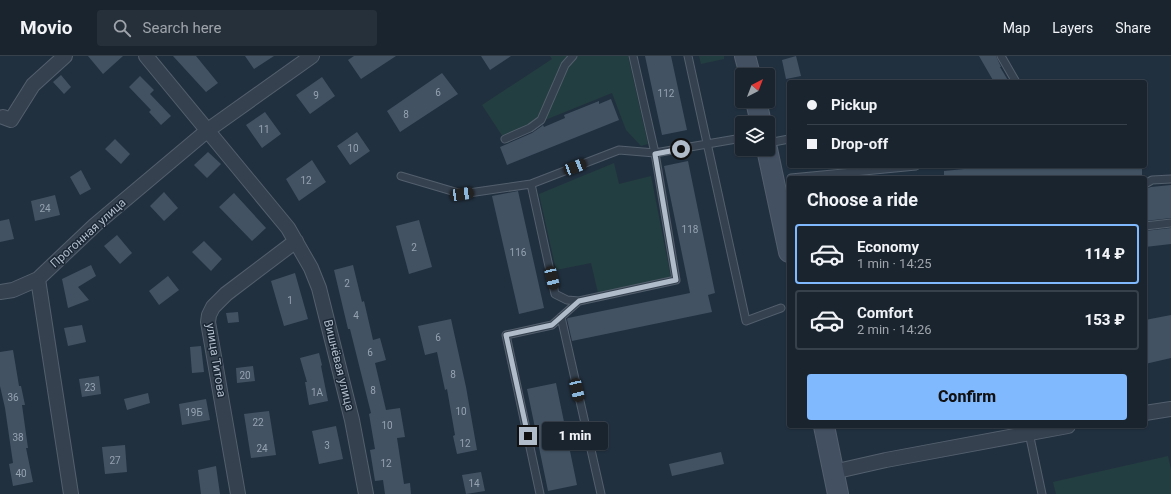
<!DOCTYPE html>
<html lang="en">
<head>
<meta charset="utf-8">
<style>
  body { margin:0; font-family:Roboto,sans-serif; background:#26303b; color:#f1f3f6; height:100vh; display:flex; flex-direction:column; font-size:15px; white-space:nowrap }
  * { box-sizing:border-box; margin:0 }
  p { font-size:13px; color:#9fa4aa }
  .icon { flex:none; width:22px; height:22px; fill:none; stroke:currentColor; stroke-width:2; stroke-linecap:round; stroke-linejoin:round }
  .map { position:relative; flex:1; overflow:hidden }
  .panel { position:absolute; left:787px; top:120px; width:360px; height:252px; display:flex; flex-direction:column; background:#19242f; border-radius:4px; box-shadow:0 1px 3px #0004,0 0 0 1px #37414b }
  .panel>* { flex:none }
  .guide { position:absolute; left:787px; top:24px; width:360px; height:88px; border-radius:4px; box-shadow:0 1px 3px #0004,0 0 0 1px #37414b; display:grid; align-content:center; height:88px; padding:0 20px; background:#19242f }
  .needle { width:26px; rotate:42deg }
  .tools { position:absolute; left:735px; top:12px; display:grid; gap:8px }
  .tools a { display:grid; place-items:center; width:40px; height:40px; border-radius:4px; background:#19242f; box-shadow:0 1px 3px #0004,0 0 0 1px #37414b; font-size:20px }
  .end { position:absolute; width:18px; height:18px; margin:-9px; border:5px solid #b1bcca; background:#111; box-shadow:0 0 0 2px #111 }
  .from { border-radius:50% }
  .bubble { position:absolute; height:28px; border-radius:4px; background:#19242f; box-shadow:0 1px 3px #0004,0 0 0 1px #37414b; font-size:13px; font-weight:800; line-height:28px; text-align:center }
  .car { position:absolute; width:12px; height:24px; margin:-12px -6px; border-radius:5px; box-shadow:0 0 3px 1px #0007; background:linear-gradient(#222 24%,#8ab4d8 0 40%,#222 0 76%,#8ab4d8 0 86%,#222 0) }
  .guide b { display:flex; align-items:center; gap:14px; height:38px; font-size:15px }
  .guide b+b { border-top:1px solid #37414b }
  .guide i { width:10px; height:10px; background:#f1f3f6 }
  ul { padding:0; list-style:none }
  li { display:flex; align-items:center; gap:12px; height:60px; margin:0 8px 6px; padding:0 12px; border:2px solid #37414b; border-radius:4px }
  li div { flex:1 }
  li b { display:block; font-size:15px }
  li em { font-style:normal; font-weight:800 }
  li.current { border-color:#81b9ff }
  li>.icon { width:36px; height:36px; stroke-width:1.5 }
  h2 { padding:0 20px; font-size:18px; line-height:48px }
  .button { display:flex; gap:8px; margin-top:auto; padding:8px 20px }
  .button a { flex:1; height:46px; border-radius:4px; background:#81b9ff; color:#111; font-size:16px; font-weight:800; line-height:46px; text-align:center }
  header { display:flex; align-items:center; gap:24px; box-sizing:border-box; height:56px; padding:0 20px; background:#19242f; border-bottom:1px solid #37414b }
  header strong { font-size:19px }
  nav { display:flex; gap:22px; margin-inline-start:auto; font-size:14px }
  .search { width:280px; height:36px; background:#26303b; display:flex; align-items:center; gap:10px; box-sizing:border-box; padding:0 14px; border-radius:4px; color:#9fa4aa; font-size:15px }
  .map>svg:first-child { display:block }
</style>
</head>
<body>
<header>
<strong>Movio</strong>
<div class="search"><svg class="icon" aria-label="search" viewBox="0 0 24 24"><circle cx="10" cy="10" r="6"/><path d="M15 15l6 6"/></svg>Search here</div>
<nav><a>Map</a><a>Layers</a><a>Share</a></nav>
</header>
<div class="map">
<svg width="1171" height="438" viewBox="0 0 1171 438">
  <rect width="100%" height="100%" fill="#21303f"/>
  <path fill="#233e40" d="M550,0h78l20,88 -7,2 -15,-16 -14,-37 -109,44 -21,-32 70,-46z
    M699,0h25v3l-23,5z
    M614,107l5,21 32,-8 20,102 -73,15 -7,-30 -35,7 -17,-76z
    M1168,400l3,13v25h-115l-3,-12z"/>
  <path fill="#425263" d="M88,0h35l-20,18z
    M173,0h23l22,27 -12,9z
    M245,0h29l-20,13z
    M354,0h42l-35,23 -13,-19z
    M481,0h30l-21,14z
    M645,0h26l16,74 -25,5z
    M796,0l5,20 -15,3 -4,-19z
    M979,0h17l5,11h-1l9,15h-15z
    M442,17l16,21 -58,38 -13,-21z
    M61,19l10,12 -7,7 -11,-12z
    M140,20l14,14 -4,4 21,22 -10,9 -12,-13 2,-2 -22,-23z
    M322,21l13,19 -25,18 -14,-19z
    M611,43l8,21 -112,45 -7,-18 32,-14 10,-7 1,-1 1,2 21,-9 -1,-3 35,-14v3z
    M265,56l16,22 -19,14 -16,-23z
    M357,76l13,19 -20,14 -13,-19z
    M115,83l15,15 -9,10 -16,-15z
    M208,96l13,12 -14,14 -13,-13z
    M312,104l14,22 -27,19 -13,-22z
    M688,105l27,132 -7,2 4,17 -140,29 -5,-22 1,-1 122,-25 -26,-127z
    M994,110h148v12h-198v-7z
    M81,114l10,19 -11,6 -10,-18z
    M1171,129v33l-26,3v-32l6,-2z
    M518,135l26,117 -25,6 -27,-118z
    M164,136l14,16 -14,13 -14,-15z
    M234,137l32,35 -14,13 -33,-34z
    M55,139l5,20 -25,6 -4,-20z
    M9,163l5,20 -14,3v-21z
    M419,164l13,47 -23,7 -13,-48z
    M1171,172v16l-26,3v-16z
    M117,179l15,18 -12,11 -16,-18z
    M204,185l18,18 -11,12 -19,-19z
    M91,209l5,11 -18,11 11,13 -21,8 -6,-29z
    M353,209l9,37 2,-1 9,39 7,-2 6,22 -11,3 11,47 14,-2 5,29 -8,1 7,46 6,-1 1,11h-26l-2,-14 -8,1 -5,-31 5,-1 -6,-35 2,-1 -21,-84h-2l-14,-59z
    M295,217l13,46 -24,7 -13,-45z
    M168,220l11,14 -20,15 -10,-14z
    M238,256l1,10 -11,1 -2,-10z
    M1171,259v43l-26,6v-44z
    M451,263l15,68 11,63 -20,4 -4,-18 2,-1 -8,-46 -2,1 -8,-38 -12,3 -7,-29z
    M82,269l4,17 -18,4 -4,-18z
    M201,290l3,26 -12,1 -2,-26z
    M13,294l6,36h2l4,19h-3l6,43h-2l7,34 -20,4 -4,-22 4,-1 -8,-55 -5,-22v-34z
    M319,297l3,12 -1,1 7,35 -19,4 -4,-23h2l-7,-24z
    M253,310l2,15 -18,2 -1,-15z
    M99,320l2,18 -19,3 -3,-18z
    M556,327l21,102 -29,6 -21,-102z
    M148,337l2,10 -23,7 -3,-11z
    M206,343l4,21 -28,5 -3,-21z
    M269,355l7,44 -25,3 -7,-44z
    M336,370l7,33 -24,5 -7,-33z
    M125,389l2,27 -22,2 -3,-27z
    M721,396l3,12 -52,12 -3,-12z
    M216,410l4,28h-19l-3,-24z
    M481,416l4,19 -19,3 -4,-19z"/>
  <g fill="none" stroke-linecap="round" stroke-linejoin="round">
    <defs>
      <path id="lane" d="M633,0l22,97 21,127 -97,21 -12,-1 -12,-6 -24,-110 88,-34 36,3 87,-15
        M688,0l58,265 35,-13
        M1001,0l15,26
        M505,83l25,-11 11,-8 24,-55 8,-9
        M768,87l21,-4
        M401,120l61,18 69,-10
        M791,122l125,-12
        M1145,128l7,-4 19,-1
        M1145,170l26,-3
        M561,261l40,177
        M1029,377l13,61
        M540,438l-34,-159 46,-10 27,-24"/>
      <path id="street" d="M146,0l142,172 23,40 8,20 33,132 14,74
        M3,61l8,3 22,-35 32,-29
        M0,236l13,-2 25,-11
        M1145,357l26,-4
        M833,416l53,-12 182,-34
        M71,438l-33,-215 57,-54 113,-95 104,-74
        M238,438l-30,-172 1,-7 4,-8 13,-13 70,-53"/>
      <path id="secondary" d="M745,0l5,19
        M756,45l5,22
        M767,93l22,103
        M824,370l14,68"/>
    </defs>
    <use href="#lane" stroke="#535f6d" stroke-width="9"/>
    <use href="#street" stroke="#535f6d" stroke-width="16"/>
    <use href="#secondary" stroke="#535f6d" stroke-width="22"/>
    <use href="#lane" stroke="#35414f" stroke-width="7"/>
    <use href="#street" stroke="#35414f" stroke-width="14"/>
    <use href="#secondary" stroke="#435062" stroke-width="20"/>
  </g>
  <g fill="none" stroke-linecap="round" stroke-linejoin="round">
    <path stroke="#b1bcca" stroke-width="5" d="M528,380l-22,-101 46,-10 27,-24 97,-21 -21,-126 26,-5"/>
  </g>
  <g text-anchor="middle" stroke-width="3" stroke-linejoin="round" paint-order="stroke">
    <g font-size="10" fill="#95a2b0">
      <text x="438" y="40">6</text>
      <text x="666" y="41">112</text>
      <text x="316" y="43">9</text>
      <text x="406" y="62">8</text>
      <text x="264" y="77">11</text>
      <text x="353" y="96">10</text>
      <text x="306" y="128">12</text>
      <text x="45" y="156">24</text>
      <text x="690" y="177">118</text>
      <text x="414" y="195">2</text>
      <text x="518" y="200">116</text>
      <text x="347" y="231">2</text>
      <text x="290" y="248">1</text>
      <text x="356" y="263">4</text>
      <text x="438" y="285">6</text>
      <text x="370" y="300">6</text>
      <text x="453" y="322">8</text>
      <text x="245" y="323">20</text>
      <text x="90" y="335">23</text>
      <text x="373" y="338">8</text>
      <text x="317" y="340">1А</text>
      <text x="13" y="345">36</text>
      <text x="461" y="359">10</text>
      <text x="194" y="360">19Б</text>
      <text x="258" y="370">22</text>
      <text x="387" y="373">10</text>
      <text x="18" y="385">38</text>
      <text x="465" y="391">12</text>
      <text x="327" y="393">3</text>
      <text x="262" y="396">24</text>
      <text x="115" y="408">27</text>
      <text x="386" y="411">12</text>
      <text x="21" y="421">40</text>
      <text x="474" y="431">14</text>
    </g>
    <g font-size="12" fill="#b1bcca" stroke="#1a2634">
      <text transform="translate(88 177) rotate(-42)" y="4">Прогонная улица</text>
      <text transform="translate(216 304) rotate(81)" y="4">улица Титова</text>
      <text transform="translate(339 309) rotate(76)" y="4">Вишнёвая улица</text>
    </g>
  </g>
</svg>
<div class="tools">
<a><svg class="needle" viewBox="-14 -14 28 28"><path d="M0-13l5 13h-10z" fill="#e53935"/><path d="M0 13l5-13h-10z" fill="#9fa4aa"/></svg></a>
<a><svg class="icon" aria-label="layers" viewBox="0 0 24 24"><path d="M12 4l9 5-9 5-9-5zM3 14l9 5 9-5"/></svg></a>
</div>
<i class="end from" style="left:681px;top:93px"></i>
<i class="end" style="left:528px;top:380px"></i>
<div class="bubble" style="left:542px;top:366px;width:66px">1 min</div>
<i class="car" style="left:575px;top:111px;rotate:69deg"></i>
<i class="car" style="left:462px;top:138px;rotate:82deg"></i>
<i class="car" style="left:552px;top:222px;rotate:167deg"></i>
<i class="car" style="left:577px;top:334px;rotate:167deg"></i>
<div class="guide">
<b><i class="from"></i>Pickup</b>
<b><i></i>Drop-off</b>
</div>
<section class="panel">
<h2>Choose a ride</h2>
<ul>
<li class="current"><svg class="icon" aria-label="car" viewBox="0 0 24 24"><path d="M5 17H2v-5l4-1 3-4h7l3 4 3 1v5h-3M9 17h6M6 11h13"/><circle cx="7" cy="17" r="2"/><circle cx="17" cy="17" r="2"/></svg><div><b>Economy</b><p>1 min · 14:25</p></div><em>114 ₽</em></li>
<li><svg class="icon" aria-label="car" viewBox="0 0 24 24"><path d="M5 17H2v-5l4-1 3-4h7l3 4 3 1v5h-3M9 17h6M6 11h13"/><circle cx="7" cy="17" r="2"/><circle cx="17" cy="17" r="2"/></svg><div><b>Comfort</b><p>2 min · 14:26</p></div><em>153 ₽</em></li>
</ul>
<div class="button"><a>Confirm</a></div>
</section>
</div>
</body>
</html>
